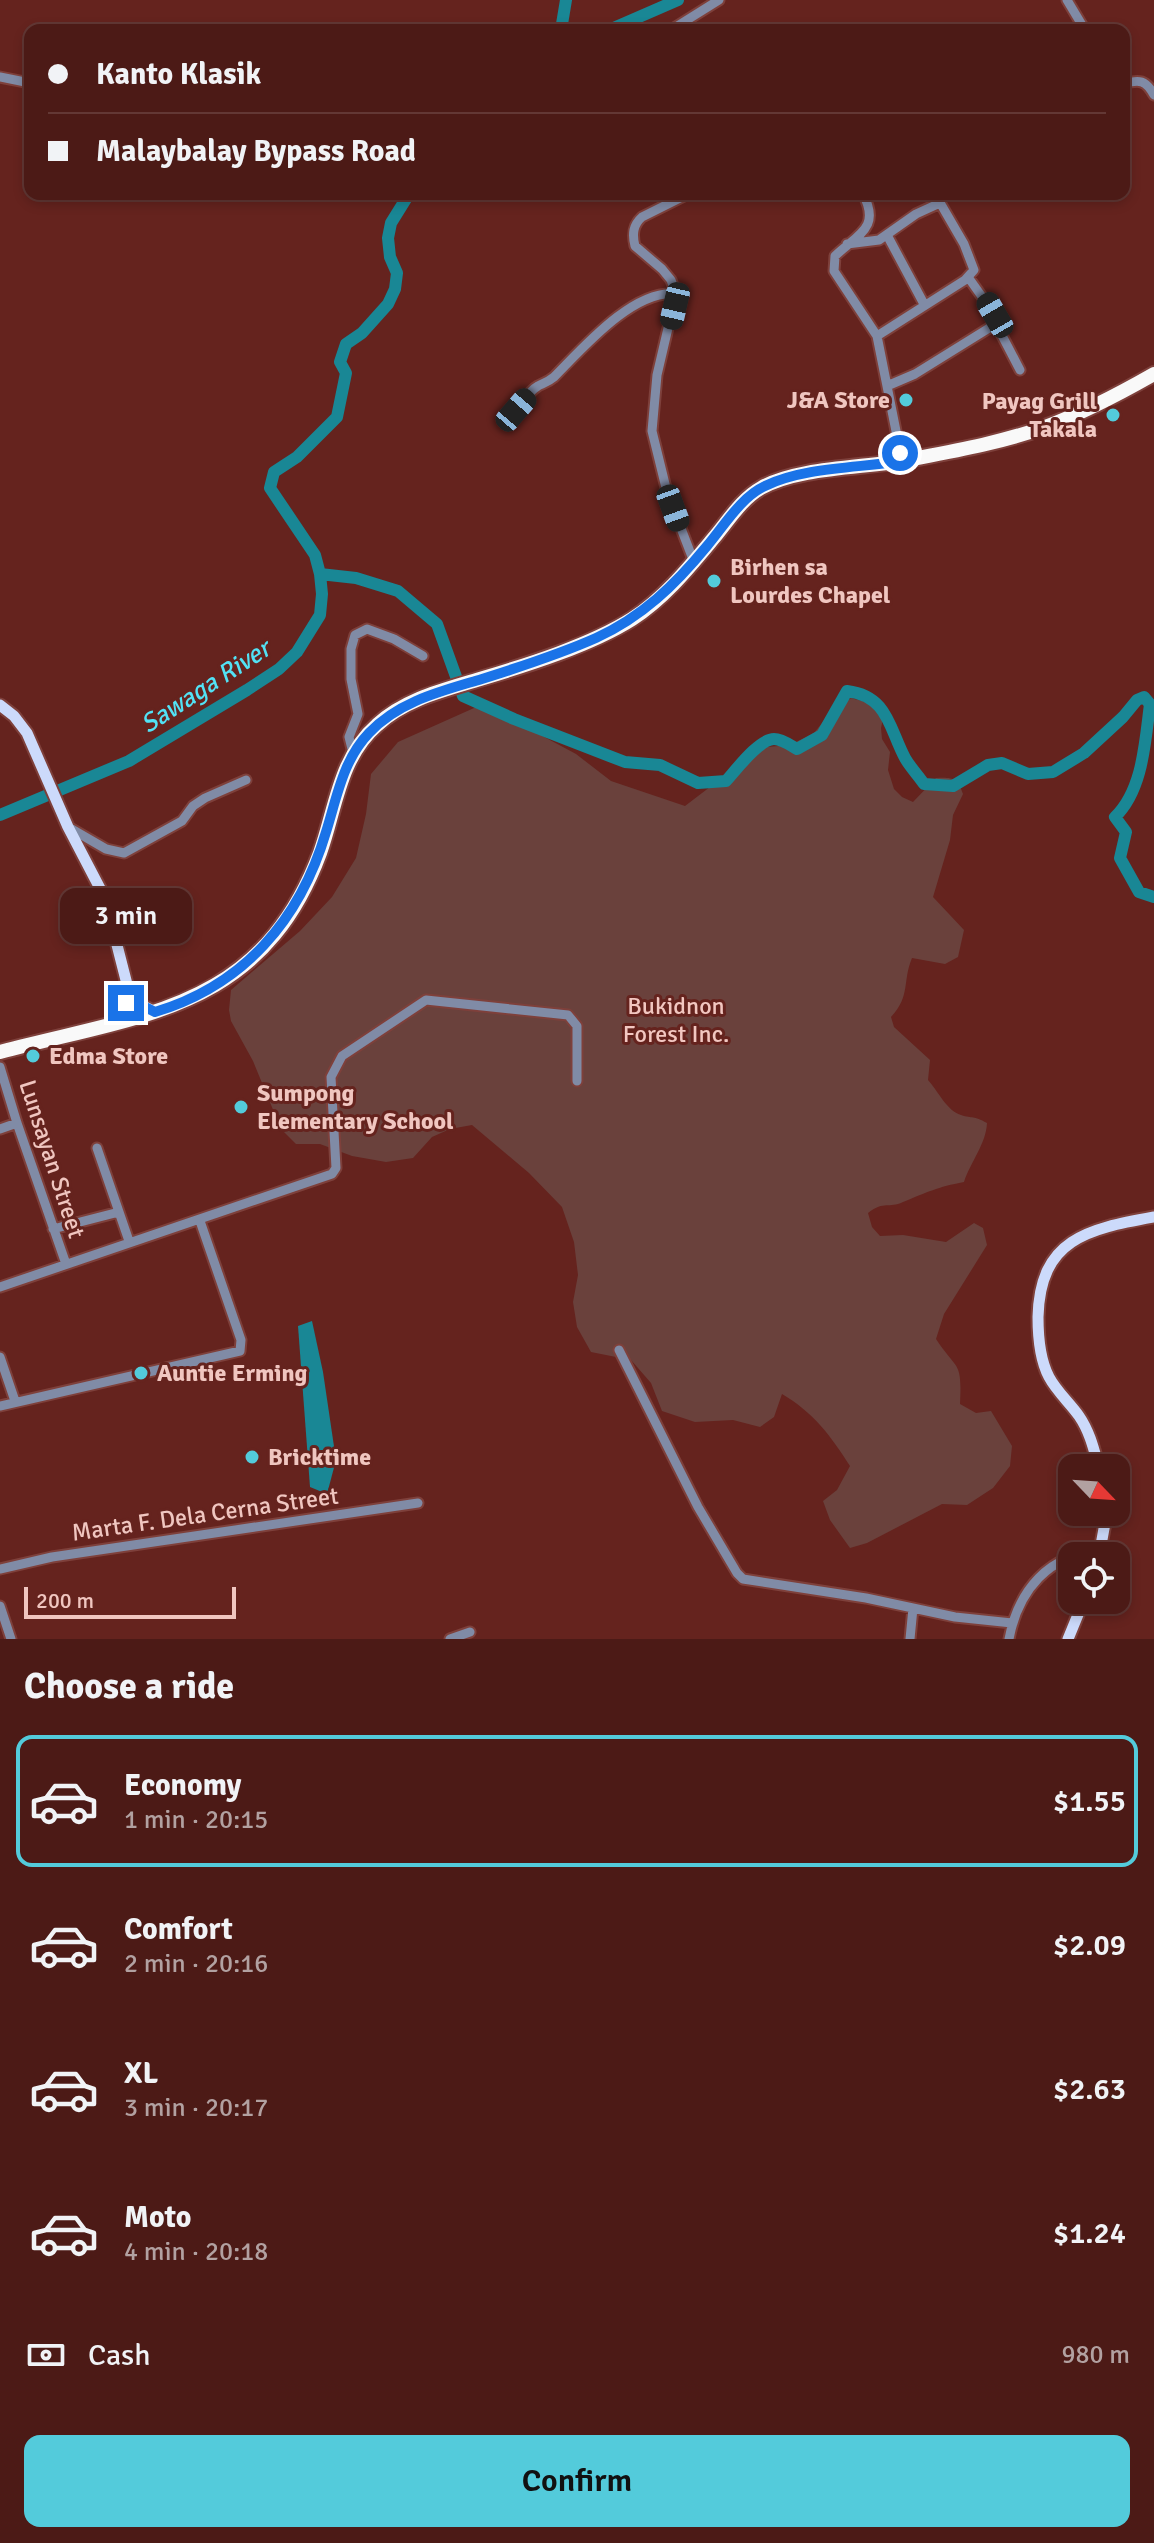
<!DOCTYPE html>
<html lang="en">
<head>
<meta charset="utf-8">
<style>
  body { margin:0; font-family:Signika,sans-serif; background:#53231f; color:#f1f3f6; height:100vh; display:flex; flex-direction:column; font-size:30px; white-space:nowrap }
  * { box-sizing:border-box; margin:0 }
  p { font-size:26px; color:#b2a1a1 }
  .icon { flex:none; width:44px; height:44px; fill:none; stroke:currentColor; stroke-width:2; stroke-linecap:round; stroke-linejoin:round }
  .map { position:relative; height:1639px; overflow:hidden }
  .sheet { display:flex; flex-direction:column; background:#4c1a16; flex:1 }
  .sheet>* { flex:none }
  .hud { position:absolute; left:24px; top:24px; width:1106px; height:176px; border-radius:16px; box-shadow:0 4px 12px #0003,0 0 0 2px #633835; display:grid; align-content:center; height:176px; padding:0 24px; background:#4c1a16 }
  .needle { width:52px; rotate:115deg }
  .buttons { position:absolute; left:1058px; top:1454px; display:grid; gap:16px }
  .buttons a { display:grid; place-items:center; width:72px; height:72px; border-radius:16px; background:#4c1a16; box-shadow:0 4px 12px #0003,0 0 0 2px #633835; font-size:40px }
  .scale { position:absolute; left:24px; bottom:20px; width:212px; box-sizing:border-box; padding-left:8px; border:4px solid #f0c6c0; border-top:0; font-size:22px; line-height:28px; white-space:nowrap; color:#f0c6c0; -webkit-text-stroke:6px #65231e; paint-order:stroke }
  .end { position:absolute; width:36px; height:36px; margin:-18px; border:10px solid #1a73e8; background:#fff; box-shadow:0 0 0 4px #fff }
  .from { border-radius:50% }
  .bubble { position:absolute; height:56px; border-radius:16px; background:#4c1a16; box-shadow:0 4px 12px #0003,0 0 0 2px #633835; font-size:26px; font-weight:600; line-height:56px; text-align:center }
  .car { position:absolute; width:24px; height:48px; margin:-24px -12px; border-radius:10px; box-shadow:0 0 6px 2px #0007; background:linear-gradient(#222 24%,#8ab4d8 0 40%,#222 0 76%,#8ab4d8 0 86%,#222 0) }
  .hud b { display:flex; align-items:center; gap:28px; height:76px; font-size:30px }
  .hud b+b { border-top:2px solid #633835 }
  .hud i { width:20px; height:20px; background:#f1f3f6 }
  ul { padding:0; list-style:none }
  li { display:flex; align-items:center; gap:24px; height:132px; margin:0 16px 12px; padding:0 8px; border:4px solid transparent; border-radius:16px }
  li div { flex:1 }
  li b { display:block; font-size:30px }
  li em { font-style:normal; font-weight:600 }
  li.on { border-color:#53cbdb }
  li>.icon { width:72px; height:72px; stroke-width:1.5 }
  h2 { padding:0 24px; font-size:36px; line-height:96px }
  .pay { display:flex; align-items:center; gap:20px; height:88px; padding:0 24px; font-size:30px }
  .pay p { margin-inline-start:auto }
  .button { display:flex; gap:16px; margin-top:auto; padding:16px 24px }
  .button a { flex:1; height:92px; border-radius:16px; background:#53cbdb; color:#111; font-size:32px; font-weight:600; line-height:92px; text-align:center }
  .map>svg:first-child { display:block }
</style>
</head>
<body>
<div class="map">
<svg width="1154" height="1639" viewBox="0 0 1154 1639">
  <rect width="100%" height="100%" fill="#65231e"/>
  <path fill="#6a413c" d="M851,698l22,6 11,10 -3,14 1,11 8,13 -2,18 6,19 8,8 11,5 23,-24c16,-1 22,0 27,16l-10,21 -3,25 -17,57 31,33 -6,27 -13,7 -33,-6c-10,24 -1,37 -21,59l3,10 36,33 -2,20c10,11 19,31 33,35 12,4 12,0 26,8 -1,21 -16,38 -23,59 -27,5 -36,10 -61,20 -15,7 -18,-2 -35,11l4,14 8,9 23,-1 43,7 28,-19 9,5 4,17 -43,69 -8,25c22,33 26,21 24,65l16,9 15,-2 21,35 -2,20 -17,22 -26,17 -25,-1 -75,39 -17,5 -20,-28 -7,-19 14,-11 13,-24c-19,-30 -37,-54 -68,-72l-8,23 -14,10 -27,-7 -38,2 -33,-11 -11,-28 -20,-23 -40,-8 -14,-25 -4,-25 5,-27 -4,-33 -12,-35 -33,-34 -57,-48 -22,4 -18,8 -19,21 -27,4 -34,-6 -32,-12h-24l-15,-15 -28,-68 -22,-40 -2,-11 2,-20 69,-59 32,-34 24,-39 10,-44 5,-40 27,-32 85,-38 93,50 35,27 74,25 59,-45 23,-14 23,-2 24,-12 16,-20z"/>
  <path fill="#198795" d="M312,1321l11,51 13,88 -9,34 -17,-7 -12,-161z"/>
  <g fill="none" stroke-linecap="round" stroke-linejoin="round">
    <path stroke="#198795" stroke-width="12" d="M561,30l5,-30
      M609,30l69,-30
      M320,574l36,4 42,13 39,33 26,72 51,23 111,43 35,3 38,18 28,-2c10,-11 33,-42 48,-42 8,0 16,6 23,10l25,-14 25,-44c41,5 42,37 58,67 5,9 13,17 19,26l29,2 35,-21 14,-2 26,11 25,-2 31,-19 39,-36 14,-17 7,-3 6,7c-5,38 -7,86 -35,113l11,15 -6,26 19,34 15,5
      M0,815l129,-54 118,-71 32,-21 18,-17 23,-37 2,-21 -2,-20 -5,-19 -45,-67 4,-16 23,-15 40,-40 9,-44 -6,-11 6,-18 16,-11 26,-29 7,-15 2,-16 -7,-16 -2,-19 3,-15 18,-29"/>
    <defs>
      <path id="minor" d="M1067,0l18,30
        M671,30l48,-30
        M0,77l30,6
        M1124,84c15,-5 22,-4 30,11
        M688,194l-46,23c-9,8 -10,17 -7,29l27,23 9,11 5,14 -19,81 -5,56 15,61 27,70
        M863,194c18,34 -5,40 -28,62l-1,15 43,65
        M887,235l37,69
        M847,244l32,-4 37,-26 24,-11
        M995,322l25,48
        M887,386l28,-12 79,-49 1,-10 -27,-38
        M516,410c7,-8 13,-19 22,-24 6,-3 10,-4 16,-9 28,-28 79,-88 122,-83
        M902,461l-25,-125 88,-56 9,-10 -10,-26 -29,-50
        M353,753l-4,-16 9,-23 -7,-35v-30l4,-14 12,-6 27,10 29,17
        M68,827l38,22 18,4 58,-32 11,-15 12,-8 41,-18
        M0,1067l17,56 49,141
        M0,1129l17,-6
        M97,1148l32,93
        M53,1229l66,-17
        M0,1287l332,-113 4,-6 -5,-91 11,-21 84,-56 142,15 9,11v55
        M619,1350l79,157 39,66 6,6 123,19 89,19 57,6
        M0,1357l15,44
        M0,1406l240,-55 1,-11 -41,-119
        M0,1569l52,-12 366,-54
        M0,1606l11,33
        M450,1639l20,-7
        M910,1639l3,-31
        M1009,1639c9,-48 40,-86 91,-87"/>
      <path id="major" d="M0,705l14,11 13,17 41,94 37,71 24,94 12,13 14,7
        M113,1023l11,-15 5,-16
        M1099,1468c-5,-18 -9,-36 -20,-52 -9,-13 -22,-24 -30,-39 -9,-17 -11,-41 -11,-60 2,-78 49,-88 116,-100
        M1099,1556l8,-44
        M1068,1639l16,-39"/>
      <path id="highway" d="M0,1052c142,-38 261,-41 320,-199 16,-45 19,-95 57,-128 28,-26 67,-35 103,-46 47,-14 111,-34 152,-60 34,-22 59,-54 85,-85 13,-16 26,-36 44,-46 37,-21 103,-20 146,-28 47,-9 93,-17 138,-33 38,-14 74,-33 109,-53"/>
    </defs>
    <use href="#minor" stroke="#7e403b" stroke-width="13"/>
    <use href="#major" stroke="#7e403b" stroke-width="15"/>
    <use href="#highway" stroke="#7e403b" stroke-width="18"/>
    <use href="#minor" stroke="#808ba6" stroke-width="9"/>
    <use href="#major" stroke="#ccdafb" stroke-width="11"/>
    <use href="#highway" stroke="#f9f9f9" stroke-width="14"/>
  </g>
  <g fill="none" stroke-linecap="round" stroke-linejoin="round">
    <path stroke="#1a73e8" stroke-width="10" d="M126,1003l3,-11 12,13 14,7c89,-27 145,-92 171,-180 11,-35 17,-72 43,-99 30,-32 73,-42 113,-54 38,-12 78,-25 114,-41 46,-21 79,-53 111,-92 17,-20 34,-49 58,-60 39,-19 94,-18 137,-25l-2,-8"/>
  </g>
  <g fill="#53cbdb" stroke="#65231e" stroke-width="3">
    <circle cx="906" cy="400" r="8"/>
    <circle cx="1113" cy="415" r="8"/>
    <circle cx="714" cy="581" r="8"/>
    <circle cx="33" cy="1056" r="8"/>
    <circle cx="241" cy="1107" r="8"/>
    <circle cx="141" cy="1373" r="8"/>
    <circle cx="252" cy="1457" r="8"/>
  </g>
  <g text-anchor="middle" stroke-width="6" stroke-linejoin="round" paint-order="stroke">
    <g font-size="24" font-weight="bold" fill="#f0c6c0" stroke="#65231e" text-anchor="start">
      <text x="890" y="408" text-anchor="end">J&amp;A Store</text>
      <text x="1097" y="409" text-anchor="end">Payag Grill<tspan x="1097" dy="28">Takala</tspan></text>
      <text x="730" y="575">Birhen sa<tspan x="730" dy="28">Lourdes Chapel</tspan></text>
      <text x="49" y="1064">Edma Store</text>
      <text x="257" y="1101">Sumpong<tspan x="257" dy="28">Elementary School</tspan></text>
      <text x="157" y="1381">Auntie Erming</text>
      <text x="268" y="1465">Bricktime</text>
    </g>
    <g font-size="24" fill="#f2c7c1" stroke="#65231e">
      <text x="676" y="1014">Bukidnon<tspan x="676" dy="28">Forest Inc.</tspan></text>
    </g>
    <g font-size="24" fill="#f0c6c0" stroke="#65231e">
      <text transform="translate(52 1159) rotate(72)" y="8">Lunsayan Street</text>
      <text transform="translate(205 1514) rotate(-8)" y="8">Marta F. Dela Cerna Street</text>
    </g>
    <g font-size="26" font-style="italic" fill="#52e2f5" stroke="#65231e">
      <text transform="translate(205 686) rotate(-33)" y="9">Sawaga River</text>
    </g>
  </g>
</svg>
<div class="buttons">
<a><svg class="needle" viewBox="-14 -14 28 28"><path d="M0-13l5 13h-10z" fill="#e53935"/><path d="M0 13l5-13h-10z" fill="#b2a1a1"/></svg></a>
<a><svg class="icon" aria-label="locate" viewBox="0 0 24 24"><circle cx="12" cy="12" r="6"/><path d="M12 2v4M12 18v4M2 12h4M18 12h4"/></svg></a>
</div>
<div class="scale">200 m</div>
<i class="end from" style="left:900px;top:453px"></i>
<i class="end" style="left:126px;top:1003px"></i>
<div class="bubble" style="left:60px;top:888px;width:132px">3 min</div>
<i class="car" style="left:675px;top:306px;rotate:193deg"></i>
<i class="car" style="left:995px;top:315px;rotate:330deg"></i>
<i class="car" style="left:516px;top:410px;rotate:41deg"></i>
<i class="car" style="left:673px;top:508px;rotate:160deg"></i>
<div class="hud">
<b><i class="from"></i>Kanto Klasik</b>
<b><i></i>Malaybalay Bypass Road</b>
</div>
</div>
<section class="sheet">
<h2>Choose a ride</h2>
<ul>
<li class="on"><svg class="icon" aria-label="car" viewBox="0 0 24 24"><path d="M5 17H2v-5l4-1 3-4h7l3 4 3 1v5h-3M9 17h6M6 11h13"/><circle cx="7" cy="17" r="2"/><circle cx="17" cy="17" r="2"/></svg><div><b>Economy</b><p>1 min · 20:15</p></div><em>$1.55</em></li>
<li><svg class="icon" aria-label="car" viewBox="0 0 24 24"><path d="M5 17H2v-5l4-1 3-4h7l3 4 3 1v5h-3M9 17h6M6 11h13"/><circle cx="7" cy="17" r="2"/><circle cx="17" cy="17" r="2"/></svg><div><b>Comfort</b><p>2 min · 20:16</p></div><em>$2.09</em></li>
<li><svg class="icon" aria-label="car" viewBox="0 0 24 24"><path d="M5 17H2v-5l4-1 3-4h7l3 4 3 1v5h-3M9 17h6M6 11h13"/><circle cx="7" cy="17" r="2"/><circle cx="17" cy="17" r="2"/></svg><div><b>XL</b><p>3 min · 20:17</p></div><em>$2.63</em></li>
<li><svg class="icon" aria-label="car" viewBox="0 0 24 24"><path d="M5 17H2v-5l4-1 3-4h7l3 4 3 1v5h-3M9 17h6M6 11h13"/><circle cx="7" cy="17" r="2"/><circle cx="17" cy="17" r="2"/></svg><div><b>Moto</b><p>4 min · 20:18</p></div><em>$1.24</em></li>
</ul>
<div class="pay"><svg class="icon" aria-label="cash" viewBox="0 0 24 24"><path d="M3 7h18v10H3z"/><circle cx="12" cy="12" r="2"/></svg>Cash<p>980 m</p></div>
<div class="button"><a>Confirm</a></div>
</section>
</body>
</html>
